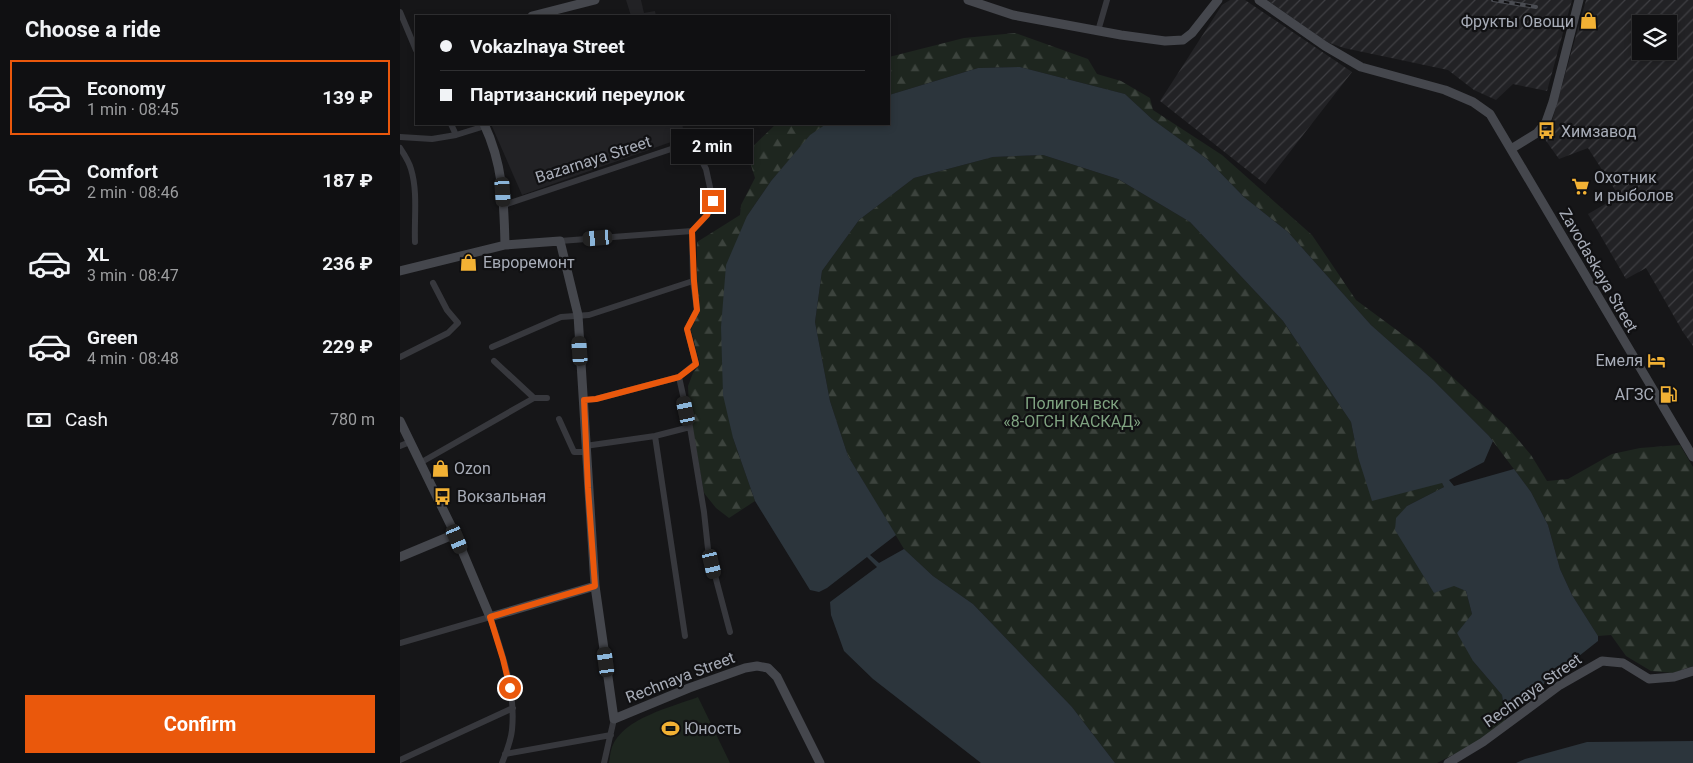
<!DOCTYPE html>
<html lang="en">
<head>
<meta charset="utf-8">
<style>
  body { margin:0; font-family:Roboto,sans-serif; background:#1e1e20; color:#f1f3f6; height:100vh; display:flex; flex-direction:column; font-size:19px; white-space:nowrap }
  * { box-sizing:border-box; margin:0 }
  p { font-size:16px; color:#9c9d9f }
  .icon { flex:none; width:28px; height:28px; fill:none; stroke:currentColor; stroke-width:2; stroke-linecap:round; stroke-linejoin:round }
  .map { position:relative; flex:1; overflow:hidden }
  .drawer { display:flex; flex-direction:column; background:#101012; width:400px }
  .drawer>* { flex:none }
  .banner { position:absolute; left:15px; top:15px; width:475px; height:110px; border-radius:0px; box-shadow:0 2px 8px #0003,0 0 0 1px #303032; display:grid; align-content:center; height:110px; padding:0 25px; background:#101012 }
  .fabs { position:absolute; left:1232px; top:15px; display:grid; gap:10px }
  .fabs a { display:grid; place-items:center; width:45px; height:45px; border-radius:0px; background:#101012; box-shadow:0 2px 8px #0003,0 0 0 1px #303032; font-size:25px }
  .end { position:absolute; width:22px; height:22px; margin:-11px; border:6px solid #ea580c; background:#fff; box-shadow:0 0 0 2px #fff }
  .from { border-radius:50% }
  .bubble { position:absolute; height:35px; border-radius:0px; background:#101012; box-shadow:0 2px 8px #0003,0 0 0 1px #303032; font-size:16px; font-weight:700; line-height:35px; text-align:center }
  .car { position:absolute; width:15px; height:30px; margin:-15px -8px; border-radius:6px; box-shadow:0 0 4px 1px #0007; background:linear-gradient(#222 24%,#8ab4d8 0 40%,#222 0 76%,#8ab4d8 0 86%,#222 0) }
  .banner b { display:flex; align-items:center; gap:18px; height:48px; font-size:19px }
  .banner b+b { border-top:1px solid #303032 }
  .banner i { width:12px; height:12px; background:#f1f3f6 }
  ul { padding:0; list-style:none }
  li { display:flex; align-items:center; gap:15px; height:75px; margin:0 10px 8px; padding:0 15px; border:2px solid transparent; border-radius:0px }
  li div { flex:1 }
  li b { display:block; font-size:19px }
  li em { font-style:normal; font-weight:700 }
  li.current { border-color:#ea580c }
  li>.icon { width:45px; height:45px; stroke-width:1.5 }
  h2 { padding:0 25px; font-size:22px; line-height:60px }
  .pay { display:flex; align-items:center; gap:12px; height:55px; padding:0 25px; font-size:19px }
  .pay p { margin-inline-start:auto }
  .button { display:flex; gap:10px; margin-top:auto; padding:10px 25px }
  .button a { flex:1; height:58px; border-radius:0px; background:#ea580c; color:#fff; font-size:20px; font-weight:700; line-height:58px; text-align:center }
  main { display:flex; flex:1; min-height:0 }
  .map>svg:first-child { display:block }
</style>
</head>
<body>
<main>
<section class="drawer">
<h2>Choose a ride</h2>
<ul>
<li class="current"><svg class="icon" aria-label="car" viewBox="0 0 24 24"><path d="M5 17H2v-5l4-1 3-4h7l3 4 3 1v5h-3M9 17h6M6 11h13"/><circle cx="7" cy="17" r="2"/><circle cx="17" cy="17" r="2"/></svg><div><b>Economy</b><p>1 min · 08:45</p></div><em>139 ₽</em></li>
<li><svg class="icon" aria-label="car" viewBox="0 0 24 24"><path d="M5 17H2v-5l4-1 3-4h7l3 4 3 1v5h-3M9 17h6M6 11h13"/><circle cx="7" cy="17" r="2"/><circle cx="17" cy="17" r="2"/></svg><div><b>Comfort</b><p>2 min · 08:46</p></div><em>187 ₽</em></li>
<li><svg class="icon" aria-label="car" viewBox="0 0 24 24"><path d="M5 17H2v-5l4-1 3-4h7l3 4 3 1v5h-3M9 17h6M6 11h13"/><circle cx="7" cy="17" r="2"/><circle cx="17" cy="17" r="2"/></svg><div><b>XL</b><p>3 min · 08:47</p></div><em>236 ₽</em></li>
<li><svg class="icon" aria-label="car" viewBox="0 0 24 24"><path d="M5 17H2v-5l4-1 3-4h7l3 4 3 1v5h-3M9 17h6M6 11h13"/><circle cx="7" cy="17" r="2"/><circle cx="17" cy="17" r="2"/></svg><div><b>Green</b><p>4 min · 08:48</p></div><em>229 ₽</em></li>
</ul>
<div class="pay"><svg class="icon" aria-label="cash" viewBox="0 0 24 24"><path d="M3 7h18v10H3z"/><circle cx="12" cy="12" r="2"/></svg>Cash<p>780 m</p></div>
<div class="button"><a>Confirm</a></div>
</section>
<div class="map">
<svg width="1293" height="763" viewBox="0 0 1293 763">
  <defs>
    <pattern id="industrial-furrows" width="10" height="10" patternUnits="userSpaceOnUse" patternTransform="scale(1.25)"><rect width="10" height="10" fill="#222225"/><path d="M-1 1l2-2M0 10L10 0M9 11l2-2" fill="none" stroke="#3f3f43"/></pattern>
    <pattern id="forest-firs" width="22" height="20" patternUnits="userSpaceOnUse" patternTransform="scale(1.25)"><rect width="22" height="20" fill="#1e261f"/><path d="M5 1l3.5 6h-7zM16 11l3.5 6h-7z" fill="#3c433d"/></pattern>
  </defs>
  <rect width="100%" height="100%" fill="#161618"/>
  <path fill="#222225" d="M226,0h15l3,13 11,-2 1,5h-25z
    M91,124h191l3,12 -15,3 1,3 -149,53z"/>
  <path fill="url(#industrial-furrows)" fill-rule="evenodd" d="M830,0h15l107,72 -87,112 -105,-83 62,-96z
    M867,0h305l-25,91 -34,-7 -17,16 -22,-10 -26,-20 -104,-22 -17,-6z
    M1186,0h107v346l-10,-14 -37,-64 -20,11 -38,-65 31,-18 -31,-48 -29,11 -15,-21 6,-10zM1241,24h28v27h-28z"/>
  <path fill="url(#forest-firs)" d="M615,33l73,26 9,15 24,7 29,17 3,12 69,45 90,80 44,65 65,48 88,81 22,26 16,26 21,-2 44,-25 28,-6 40,-3 13,22v199l-20,7 -22,-2 -25,-15 -15,-21 -13,1 -26,-41 -12,-26 -12,-44 -17,-33 -42,-56 -56,-56 -62,-55 -83,-93 -44,-35 -37,-38 -55,-40 -27,-25 -105,-27 -42,1 -89,27v-38l75,-19z
    M376,124h50l-16,12 -39,45 -24,35 -14,222 22,63 -26,17 -13,-10 -12,-15 -15,-85 -1,-22 5,-13 7,-9 -9,-34 9,-22 -3,-13v-53l43,-27 1,-10 14,-27 -8,-26z
    M643,155l75,24 72,43 93,99 68,101 7,35 84,26 2,4 -37,19 47,79 12,6 6,23 1,47 29,34 3,26 -23,19 -45,23h-322l-43,-56 -99,-103 -40,-28 -29,-27 -56,-93 -18,-55 -15,-79 7,-51 37,-51 55,-42 79,-21z"/>
  <path fill="#1e261f" d="M298,697l32,66h-121c1,-5 1,-11 3,-16 11,-29 60,-40 86,-50z"/>
  <path fill="#2c353c" d="M620,67l105,27 27,25 55,40 37,38 44,35 83,93 62,55 56,56 4,5 -9,21 -35,18 5,6 60,-17 17,23 17,33 12,44 12,26 26,41v5l-91,72 -3,-4 -2,-14 -29,-34 -16,-28 15,-19 -6,-23 -12,-5 -20,7 -39,-63 1,-12 11,-12 37,-19 -2,-4 -70,18 -14,-44 -7,-35 -68,-101 -93,-99 -72,-43 -75,-24 -50,2 -79,21 -55,42 -37,51 -7,51 15,79 18,55 48,79 -26,20 9,8 25,-14 29,27 40,28 99,103 43,56h-134l-108,-84 -29,-28 -13,-36 -1,-13 47,-35 -10,-10 -40,31 -8,4 -9,-2 -55,-89 -22,-63 -10,-43 -2,-68 5,-62 21,-49 24,-35 39,-46 16,-11h63v-29l89,-27z
    M1293,741v22h-177l9,-4 62,-17z"/>
  <g fill="none" stroke-linecap="round" stroke-linejoin="round">
    <path stroke="#37383d" stroke-width="6" d="M0,12l16,38
      M698,31l9,-31
      M51,124l5,11
      M0,137l32,2 24,-4 29,-9
      M0,148c4,6 9,14 11,21 7,23 3,49 4,73
      M104,205l188,-63 14,27 7,32 -6,14 -15,16
      M292,231l1,50 4,29 -10,19 9,34 -17,14 11,50 14,85 4,37 22,83
      M160,241l132,-10
      M92,347l69,-30 28,-2 104,-34
      M0,357l48,-24 10,-10 -11,-13 -14,-27
      M94,361l40,37h13
      M184,400l12,-1 83,-22
      M159,419l15,33h12
      M255,436l30,200
      M0,446l10,-4
      M185,446l70,-10 35,-9
      M20,463l114,-65
      M0,643l90,-26c12,36 26,74 22,113 -1,11 -6,23 -10,33
      M105,754l106,-19
      M0,760l113,-52
      M204,763l10,-44"/>
    <path stroke="#45474d" stroke-width="9" d="M568,0l45,15 108,20 44,6 18,-1 9,-7 26,-33
      M859,0l66,46 36,21 84,23 28,12 17,12 203,343
      M132,16l63,-16
      M84,124c19,40 20,77 21,121
      M1111,149l26,-16 9,-11 7,-20 26,-102
      M0,271l105,-26 55,-4 18,74 17,271 19,133 75,-31 56,-20 12,-2 11,2 9,9 43,86
      M0,421l55,113 35,83 105,-31
      M0,557l55,-23
      M1048,763l35,-21 77,-57 42,-24 21,2 26,16 25,-2 19,-6"/>
    <defs>
      <path id="rail" d="M1093,0l43,7"/>
    </defs>
    <use href="#rail" stroke="#4a4c52" stroke-width="4"/>
    <use href="#rail" stroke="#111113" stroke-width="2" stroke-dasharray="5.5" stroke-linecap="butt"/>
  </g>
  <g fill="none" stroke-linecap="round" stroke-linejoin="round">
    <path stroke="#ea580c" stroke-width="6" d="M110,688l-7,-29 -13,-42 105,-31 -7,-98 -4,-88 12,-1 83,-22 17,-13 -9,-35 10,-19 -3,-29 -2,-50 15,-16 6,-14"/>
  </g>
  <defs>
    <symbol id="shop-bare" viewBox="-9 -9 18 18"><path d="M-5-2.5h2.3a2.7 3.5 0 0 1 5.4 0H5L5.5 6h-11ZM-1.5-2.5h3a1.5 2.3 0 0 0-3 0Z" fill="#f2b134" stroke="#111113" stroke-width="2.5" paint-order="stroke"/></symbol>
    <symbol id="bus-bare" viewBox="-9 -9 18 18"><path d="M-5-6H5V4H4V6H2V4H-2V6H-4V4H-5ZM-3.5-4V0h7V-4ZM-3.5 1.2v1.5H-2V1.2ZM2 1.2v1.5H3.5V1.2Z" fill="#f2b134" stroke="#111113" stroke-width="2.5" paint-order="stroke"/></symbol>
    <symbol id="supermarket-bare" viewBox="-9 -9 18 18"><path d="M-6-5.5h2.5l.6 2H6L4.5 2H-2.5L-4.4-4H-6ZM-1.5 3.2a1.3 1.3 0 1 0 .1 0ZM3 3.2a1.3 1.3 0 1 0 .1 0Z" fill="#f2b134" stroke="#111113" stroke-width="2.5" paint-order="stroke"/></symbol>
    <symbol id="hotel-bare" viewBox="-9 -9 18 18"><path d="M-6-4.5h1.5V1H6V5H4.5V3h-9V5H-6ZM-4 0a1.8 1.8 0 1 1 3.6 0ZM.5 0V-2.5h3Q6-2.5 6 0Z" fill="#f2b134" stroke="#111113" stroke-width="2.5" paint-order="stroke"/></symbol>
    <symbol id="fuel-bare" viewBox="-9 -9 18 18"><path d="M-5.5-6h7V0h2V4h1.3V-2.5L3-4.5l.8-.8L6-3V5H2.5V1h-1V6h-7ZM-4.2-4.7v3.2H.2V-4.7Z" fill="#f2b134" stroke="#111113" stroke-width="2.5" paint-order="stroke"/></symbol>
    <symbol id="stadium-bare" viewBox="-9 -9 18 18"><path d="M0-5a6.5 5 0 1 0 0 10a6.5 5 0 1 0 0-10ZM-3.5-1.8h7v3.6h-7Z" fill="#f2b134" stroke="#111113" stroke-width="2.5" paint-order="stroke"/></symbol>
  </defs>
  <g fill-rule="evenodd">
    <use href="#shop-bare" x="1176" y="8" width="25" height="25"/>
    <use href="#bus-bare" x="1134" y="118" width="25" height="25"/>
    <use href="#supermarket-bare" x="1168" y="174" width="25" height="25"/>
    <use href="#shop-bare" x="56" y="250" width="25" height="25"/>
    <use href="#hotel-bare" x="1244" y="348" width="25" height="25"/>
    <use href="#fuel-bare" x="1256" y="382" width="25" height="25"/>
    <use href="#shop-bare" x="28" y="456" width="25" height="25"/>
    <use href="#bus-bare" x="30" y="484" width="25" height="25"/>
    <use href="#stadium-bare" x="258" y="716" width="25" height="25"/>
  </g>
  <g text-anchor="middle" stroke-width="4.5" stroke-linejoin="round" paint-order="stroke">
    <g font-size="16" fill="#a8adb8" stroke="#111113" text-anchor="start">
      <text x="1174" y="27" text-anchor="end">Фрукты Овощи</text>
      <text x="1161" y="137">Химзавод</text>
      <text x="1194" y="183">Охотник<tspan x="1194" dy="18">и рыболов</tspan></text>
      <text x="83" y="268">Евроремонт</text>
      <text x="1243" y="366" text-anchor="end">Емеля</text>
      <text x="1254" y="400" text-anchor="end">АГЗС</text>
      <text x="54" y="474">Ozon</text>
      <text x="57" y="502">Вокзальная</text>
      <text x="284" y="734">Юность</text>
    </g>
    <g font-size="16" fill="#a8adb8" stroke="#111113">
      <text transform="translate(193 159) rotate(-18)" y="6">Bazarnaya Street</text>
      <text transform="translate(1199 270) rotate(60)" y="6">Zavodaskaya Street</text>
      <text transform="translate(280 677) rotate(-21)" y="6">Rechnaya Street</text>
      <text transform="translate(1132 690) rotate(-35)" y="6">Rechnaya Street</text>
    </g>
    <g font-size="16" fill="#7fa381" stroke="#111113">
      <text x="672" y="409">Полигон вск<tspan x="672" dy="18">«8-ОГСН КАСКАД»</tspan></text>
    </g>
  </g>
</svg>
<div class="fabs">
<a><svg class="icon" aria-label="layers" viewBox="0 0 24 24"><path d="M12 4l9 5-9 5-9-5zM3 14l9 5 9-5"/></svg></a>
</div>
<i class="end from" style="left:110px;top:688px"></i>
<i class="end" style="left:313px;top:201px"></i>
<div class="bubble" style="left:271px;top:129px;width:82px">2 min</div>
<i class="car" style="left:103px;top:192px;rotate:176deg"></i>
<i class="car" style="left:198px;top:238px;rotate:265deg"></i>
<i class="car" style="left:180px;top:351px;rotate:356deg"></i>
<i class="car" style="left:286px;top:411px;rotate:348deg"></i>
<i class="car" style="left:57px;top:539px;rotate:157deg"></i>
<i class="car" style="left:312px;top:564px;rotate:167deg"></i>
<i class="car" style="left:206px;top:662px;rotate:352deg"></i>
<div class="banner">
<b><i class="from"></i>Vokazlnaya Street</b>
<b><i></i>Партизанский переулок</b>
</div>
</div>
</main>
</body>
</html>
